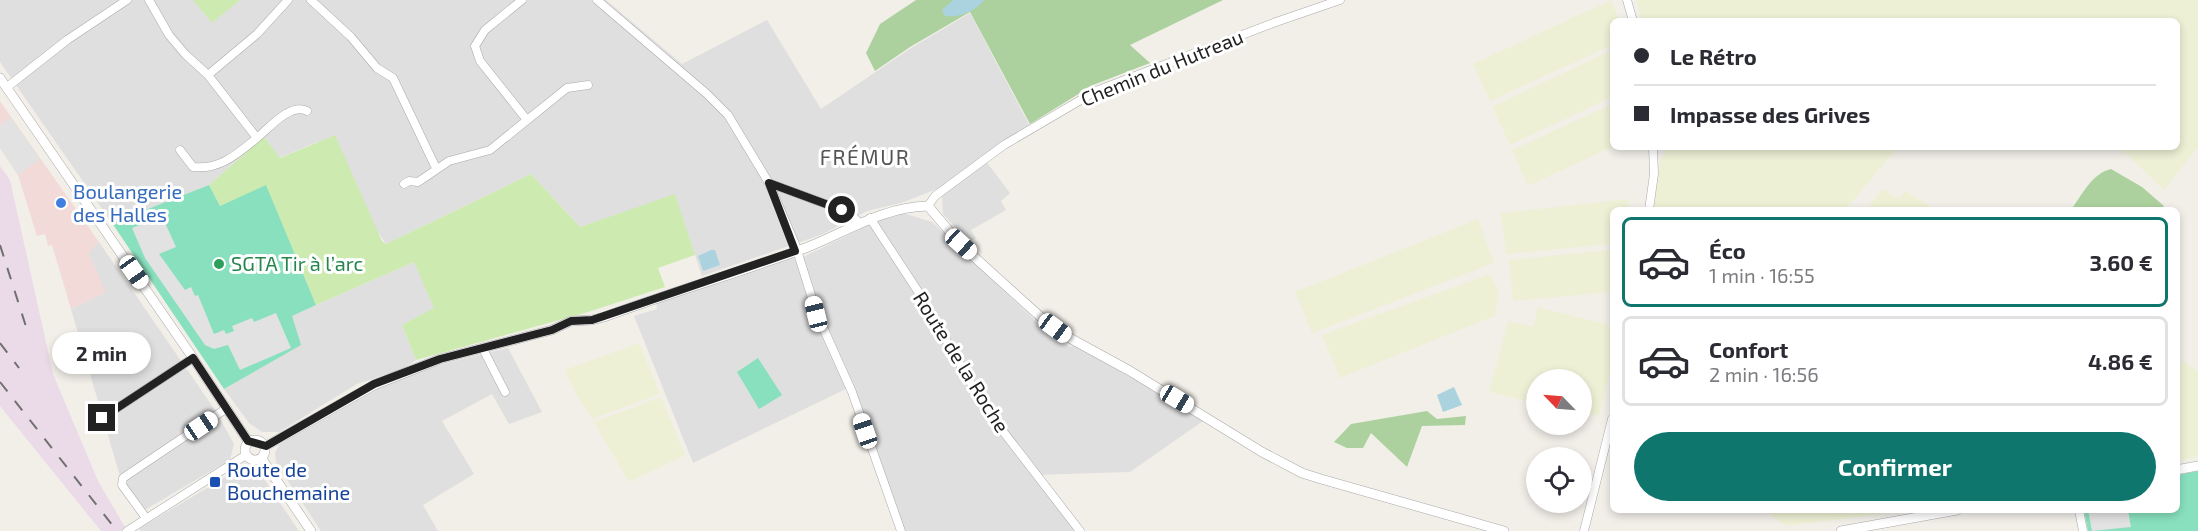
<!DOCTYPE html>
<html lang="fr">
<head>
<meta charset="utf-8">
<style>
  body { margin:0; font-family:"Exo 2",sans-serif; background:#f7f7f7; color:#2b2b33; height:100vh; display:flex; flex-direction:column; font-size:22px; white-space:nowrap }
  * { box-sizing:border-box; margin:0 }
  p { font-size:20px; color:#7c7c81 }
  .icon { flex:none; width:33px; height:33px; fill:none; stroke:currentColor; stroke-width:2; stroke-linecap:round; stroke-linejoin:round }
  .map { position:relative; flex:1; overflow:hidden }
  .sheet { position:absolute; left:1610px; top:207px; width:570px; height:306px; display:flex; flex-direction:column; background:#fff; border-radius:9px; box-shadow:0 3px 9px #0003 }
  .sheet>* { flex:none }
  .hud { position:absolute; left:1610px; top:18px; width:570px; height:132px; border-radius:9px; box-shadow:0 3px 9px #0003; display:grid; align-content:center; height:132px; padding:0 24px; background:#fff }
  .needle { width:39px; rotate:295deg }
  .controls { position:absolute; left:1526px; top:369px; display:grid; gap:12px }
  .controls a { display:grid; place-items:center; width:66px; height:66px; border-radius:50%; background:#fff; box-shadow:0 3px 9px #0003; font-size:30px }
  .end { position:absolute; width:27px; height:27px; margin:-14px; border:8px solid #222; background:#fff; box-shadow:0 0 0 3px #fff }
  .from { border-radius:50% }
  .bubble { position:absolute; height:42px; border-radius:21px; background:#fff; box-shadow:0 3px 9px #0003; font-size:20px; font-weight:700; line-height:42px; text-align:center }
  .car { position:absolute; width:18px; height:36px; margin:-18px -9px; border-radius:8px; box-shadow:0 0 4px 2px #0007; background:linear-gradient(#fff 24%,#345 0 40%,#fff 0 76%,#345 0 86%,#fff 0) }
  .hud b { display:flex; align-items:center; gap:21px; height:57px; font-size:22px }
  .hud b+b { border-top:2px solid #e1e1e2 }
  .hud i { width:15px; height:15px; background:#2b2b33 }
  ul { padding:10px 0 0; list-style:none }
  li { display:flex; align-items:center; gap:18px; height:90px; margin:0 12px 9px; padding:0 12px; border:3px solid #e1e1e2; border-radius:9px }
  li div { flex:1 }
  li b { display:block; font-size:22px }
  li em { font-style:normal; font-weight:700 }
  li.active { border-color:#0f766e }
  li>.icon { width:54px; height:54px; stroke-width:1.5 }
  .action { display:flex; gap:12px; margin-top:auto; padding:12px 24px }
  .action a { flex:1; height:69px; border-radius:36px; background:#0f766e; color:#fff; font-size:24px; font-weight:700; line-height:69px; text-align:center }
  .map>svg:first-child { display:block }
</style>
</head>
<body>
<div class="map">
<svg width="2198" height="531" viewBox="0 0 2198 531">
  <rect width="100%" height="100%" fill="#f2efe9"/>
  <path fill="#e0dfdf" d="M0,0h606l76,64 85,-44 54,89 90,-61 59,-35 61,115 -46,32 25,33 -9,8 5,9 -35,20 5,8 -6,4 -27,-28 -1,-18 -5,-7 -36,14 -34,8 -44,23 -121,42 -27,-81 -95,32 -49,-53 -145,70 -69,-102 -38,16 -15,-21 -55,48 -97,38 -112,-161z
    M903,213l29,9 113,108 25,17 3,-2 91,51 39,25 -73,51 -95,3 42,56h-174l-51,-145 -159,77 -59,-147 23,-7 -1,-7 137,-46 2,5 82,-40z
    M99,242l116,168 19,34 -4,16 -87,51 -24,-38 -48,-164 34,-17 -17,-39z
    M414,262l21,46 -33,17 14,35 -15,10 -44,14 -78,48h-17l-13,-9 -25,-34 29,-17 38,-56z
    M508,348l34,64 -33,12 -17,-30 -50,27 32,53 -51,31 15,26h-117l-45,-68 -1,-10 4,-8 71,-43 44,-22 52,-17z
    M244,466l4,15 10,-11 41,61h-159v-3l10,-6z"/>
  <path fill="#f2dad9" d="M0,101l99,141 -11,11 18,39 -35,17 -19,-64 -4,1 -3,-12 -8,2 -19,-61 -18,-27z"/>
  <path fill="#ebdbe8" d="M0,166l10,14 43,194 45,107 28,48 -3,2h-22l-101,-125z"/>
  <path fill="#eef0d5" d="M1611,0l9,21h-8v24l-122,56 -17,-37z
    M1636,0h562v147l-34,43 -45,-43h57v-126h-534z
    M1612,50v47l-102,48 -18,-38z
    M1612,104v43l-84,39 -16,-36z
    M1664,147h234l-53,63h-192l7,-50 5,-5z
    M1882,189l17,10 6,-8 32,19h-70z
    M1628,199l1,11h-17v34l-106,10 -5,-41z
    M1478,219l16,44 -182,70 -17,-41z
    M1612,250v42l-99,9 -4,-41z
    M1490,274l9,19 -4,23 -155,62 -18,-43z
    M1538,307l74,19v37l-13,53 -18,-4v-32h-45v23l-47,-11 19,-71 25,6z
    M639,343l21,51 -68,25 -18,-29 -9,-20z
    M2177,358l21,13v86l-21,4z
    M661,397l24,58 -56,27 -35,-60z
    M1763,510h149l-126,16z"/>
  <path fill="#cdebb0" d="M193,0h47l-28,23z
    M335,135l47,106 4,3 145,-70 49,53 95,-33 20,61 -37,13 7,19 -77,25 -172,48 -14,-35 32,-17 -20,-46 -98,43 -50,-119 -46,20 -11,-21 55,-48 16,21z"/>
  <path fill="#add19e" d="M916,0h307l-93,45 20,18 -57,22 -63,39 -60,-112 -60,35 -35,24 -9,-18 14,-29z
    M2111,169l31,18 22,19 -4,4h-83l-4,-3c10,-14 20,-34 38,-38z
    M1427,411l10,8 29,-3 -1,9 -43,1 -15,41 -36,-34 -8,15h-16l-13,-6 17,-18z"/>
  <path fill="#88e0be" d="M209,185l11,21 46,-21 50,120 -24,11 9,29 -77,44 -112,-166z
    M758,358l24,37 -23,14 -22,-37z
    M2198,471v60h-110l-4,-21h92l1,-35z"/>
  <path fill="#e2e2e2" d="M11,118l29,41 -22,16 -18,-27v-23z
    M162,216l14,31 -17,7 26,36 6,-3 4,9 3,-1 16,39 10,-4 2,4 8,-3 -2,-5 20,-8 2,4 22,-9 15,35 -51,22 -12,-25 -14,4 -9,-4 -60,-87 -13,-30z
    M2088,510h40l3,17 -39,4z"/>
  <path fill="#aad3df" d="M953,0h31c-8,11 -25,18 -39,16l-3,-6z
    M711,250h4l5,15 -17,6 -5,-15z
    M1454,387l8,18 -19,7 -6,-17z"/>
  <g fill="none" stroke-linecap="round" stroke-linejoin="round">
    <defs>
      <path id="minor" d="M149,0l20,35 16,19 23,21 49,63c12,-10 34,-36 50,-27
        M311,0l40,37 26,31 16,10 43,90
        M522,0l-37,30 -10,16 5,15 47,59
        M597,0l110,94 21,21 41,68 26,61 22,70 35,78 49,139
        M1627,0l6,21
        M208,75l49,-41 31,-34
        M6,88l61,-48 60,-40
        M180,150l13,17c27,3 44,-13 64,-29
        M769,183l73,27 11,6 6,7
        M404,184l5,-3 9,1 31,-21 41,-11 77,-62 21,-3
        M928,206l7,-10 69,-51 92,-54 180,-69 64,-22
        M1649,210l5,-36 -1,-27
        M870,218l51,78 64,112 95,123
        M483,349l22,43
        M102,418l91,-60
        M2079,510l4,21
        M146,518l-24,-33 1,-7 104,-70
        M127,531l119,-76
        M1584,531l28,-112"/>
      <path id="tertiary" d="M0,78l193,280 55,83
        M245 450a10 10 0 1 1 20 0a10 10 0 1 1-20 0Z
        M266,446l108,-61 66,-26 112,-29 19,-9 21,-1 12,-3c68,-25 137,-45 204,-70 40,-16 75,-40 120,-41l33,39 83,75 22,16 64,35 132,81 40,21 19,6 183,52
        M262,459l49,72
        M2176,470l22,-4
        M1841,531l116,-21"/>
    </defs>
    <use href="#minor" stroke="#a9a9a9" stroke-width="9"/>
    <use href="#tertiary" stroke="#a9a9a9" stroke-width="10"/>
    <use href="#minor" stroke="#fff" stroke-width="8"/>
    <use href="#tertiary" stroke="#fff" stroke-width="9"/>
    <path stroke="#707070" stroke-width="2" stroke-dasharray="12 12" stroke-linecap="butt" d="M0,245l29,91
      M0,343l19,25
      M0,382l117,149"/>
  </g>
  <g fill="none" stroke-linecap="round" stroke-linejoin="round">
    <path stroke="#222" stroke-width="8" d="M102,418l91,-60 55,83 18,5 108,-62 66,-25 112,-29 19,-9 21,-1 12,-4 191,-65 -26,-68 73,27"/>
  </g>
  <circle fill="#3f7fe0" stroke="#fff" stroke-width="2" cx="61" cy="203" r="6"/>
  <circle fill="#2e9e5b" stroke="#fff" stroke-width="2" cx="219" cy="264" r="6"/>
  <rect fill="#1a4fb4" stroke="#fff" stroke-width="2" x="209" y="476" width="12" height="12" rx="3"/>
  <g text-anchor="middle" stroke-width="6" stroke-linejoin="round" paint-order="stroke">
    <g font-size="20" fill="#222" stroke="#fff">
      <text transform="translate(1162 68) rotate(-22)" y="7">Chemin du Hutreau</text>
      <text transform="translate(961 362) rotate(58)" y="7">Route de la Roche</text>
    </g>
    <g font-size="20" fill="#366cbe" stroke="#fff" text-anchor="start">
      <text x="73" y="199">Boulangerie<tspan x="73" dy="23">des Halles</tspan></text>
    </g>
    <g font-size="20" fill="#27864d" stroke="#fff" text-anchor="start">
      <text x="231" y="271">SGTA Tir à l’arc</text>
    </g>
    <g font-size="20" fill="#164399" stroke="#fff" text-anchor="start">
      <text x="227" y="477">Route de<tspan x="227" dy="23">Bouchemaine</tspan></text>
    </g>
    <g font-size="21" letter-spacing="1.5" fill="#555" stroke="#fff">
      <text x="865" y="165">FRÉMUR</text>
    </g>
  </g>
</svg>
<div class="controls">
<a><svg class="needle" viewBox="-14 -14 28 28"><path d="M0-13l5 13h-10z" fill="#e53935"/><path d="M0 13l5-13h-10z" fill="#7c7c81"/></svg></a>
<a><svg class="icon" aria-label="locate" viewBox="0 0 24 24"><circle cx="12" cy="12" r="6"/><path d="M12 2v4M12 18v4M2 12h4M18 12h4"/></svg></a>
</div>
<i class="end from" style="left:842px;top:210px"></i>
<i class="end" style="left:102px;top:418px"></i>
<div class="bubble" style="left:52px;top:332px;width:99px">2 min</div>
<i class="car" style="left:961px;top:244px;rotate:132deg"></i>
<i class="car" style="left:134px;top:272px;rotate:145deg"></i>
<i class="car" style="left:816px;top:314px;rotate:346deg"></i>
<i class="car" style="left:1055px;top:328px;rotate:126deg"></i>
<i class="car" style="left:1177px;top:399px;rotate:121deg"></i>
<i class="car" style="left:201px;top:426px;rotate:56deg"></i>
<i class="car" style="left:865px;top:431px;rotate:341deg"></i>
<div class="hud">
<b><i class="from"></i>Le Rétro</b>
<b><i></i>Impasse des Grives</b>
</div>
<section class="sheet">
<ul>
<li class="active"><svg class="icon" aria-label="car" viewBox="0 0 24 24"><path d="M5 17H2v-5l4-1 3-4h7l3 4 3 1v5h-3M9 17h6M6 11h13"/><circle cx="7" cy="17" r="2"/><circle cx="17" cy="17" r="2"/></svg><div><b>Éco</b><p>1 min · 16:55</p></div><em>3.60 €</em></li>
<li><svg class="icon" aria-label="car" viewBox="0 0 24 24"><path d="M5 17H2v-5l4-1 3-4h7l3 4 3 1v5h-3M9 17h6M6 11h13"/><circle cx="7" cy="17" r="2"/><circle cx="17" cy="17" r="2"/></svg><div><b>Confort</b><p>2 min · 16:56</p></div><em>4.86 €</em></li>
</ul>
<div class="action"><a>Confirmer</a></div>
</section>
</div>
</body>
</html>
